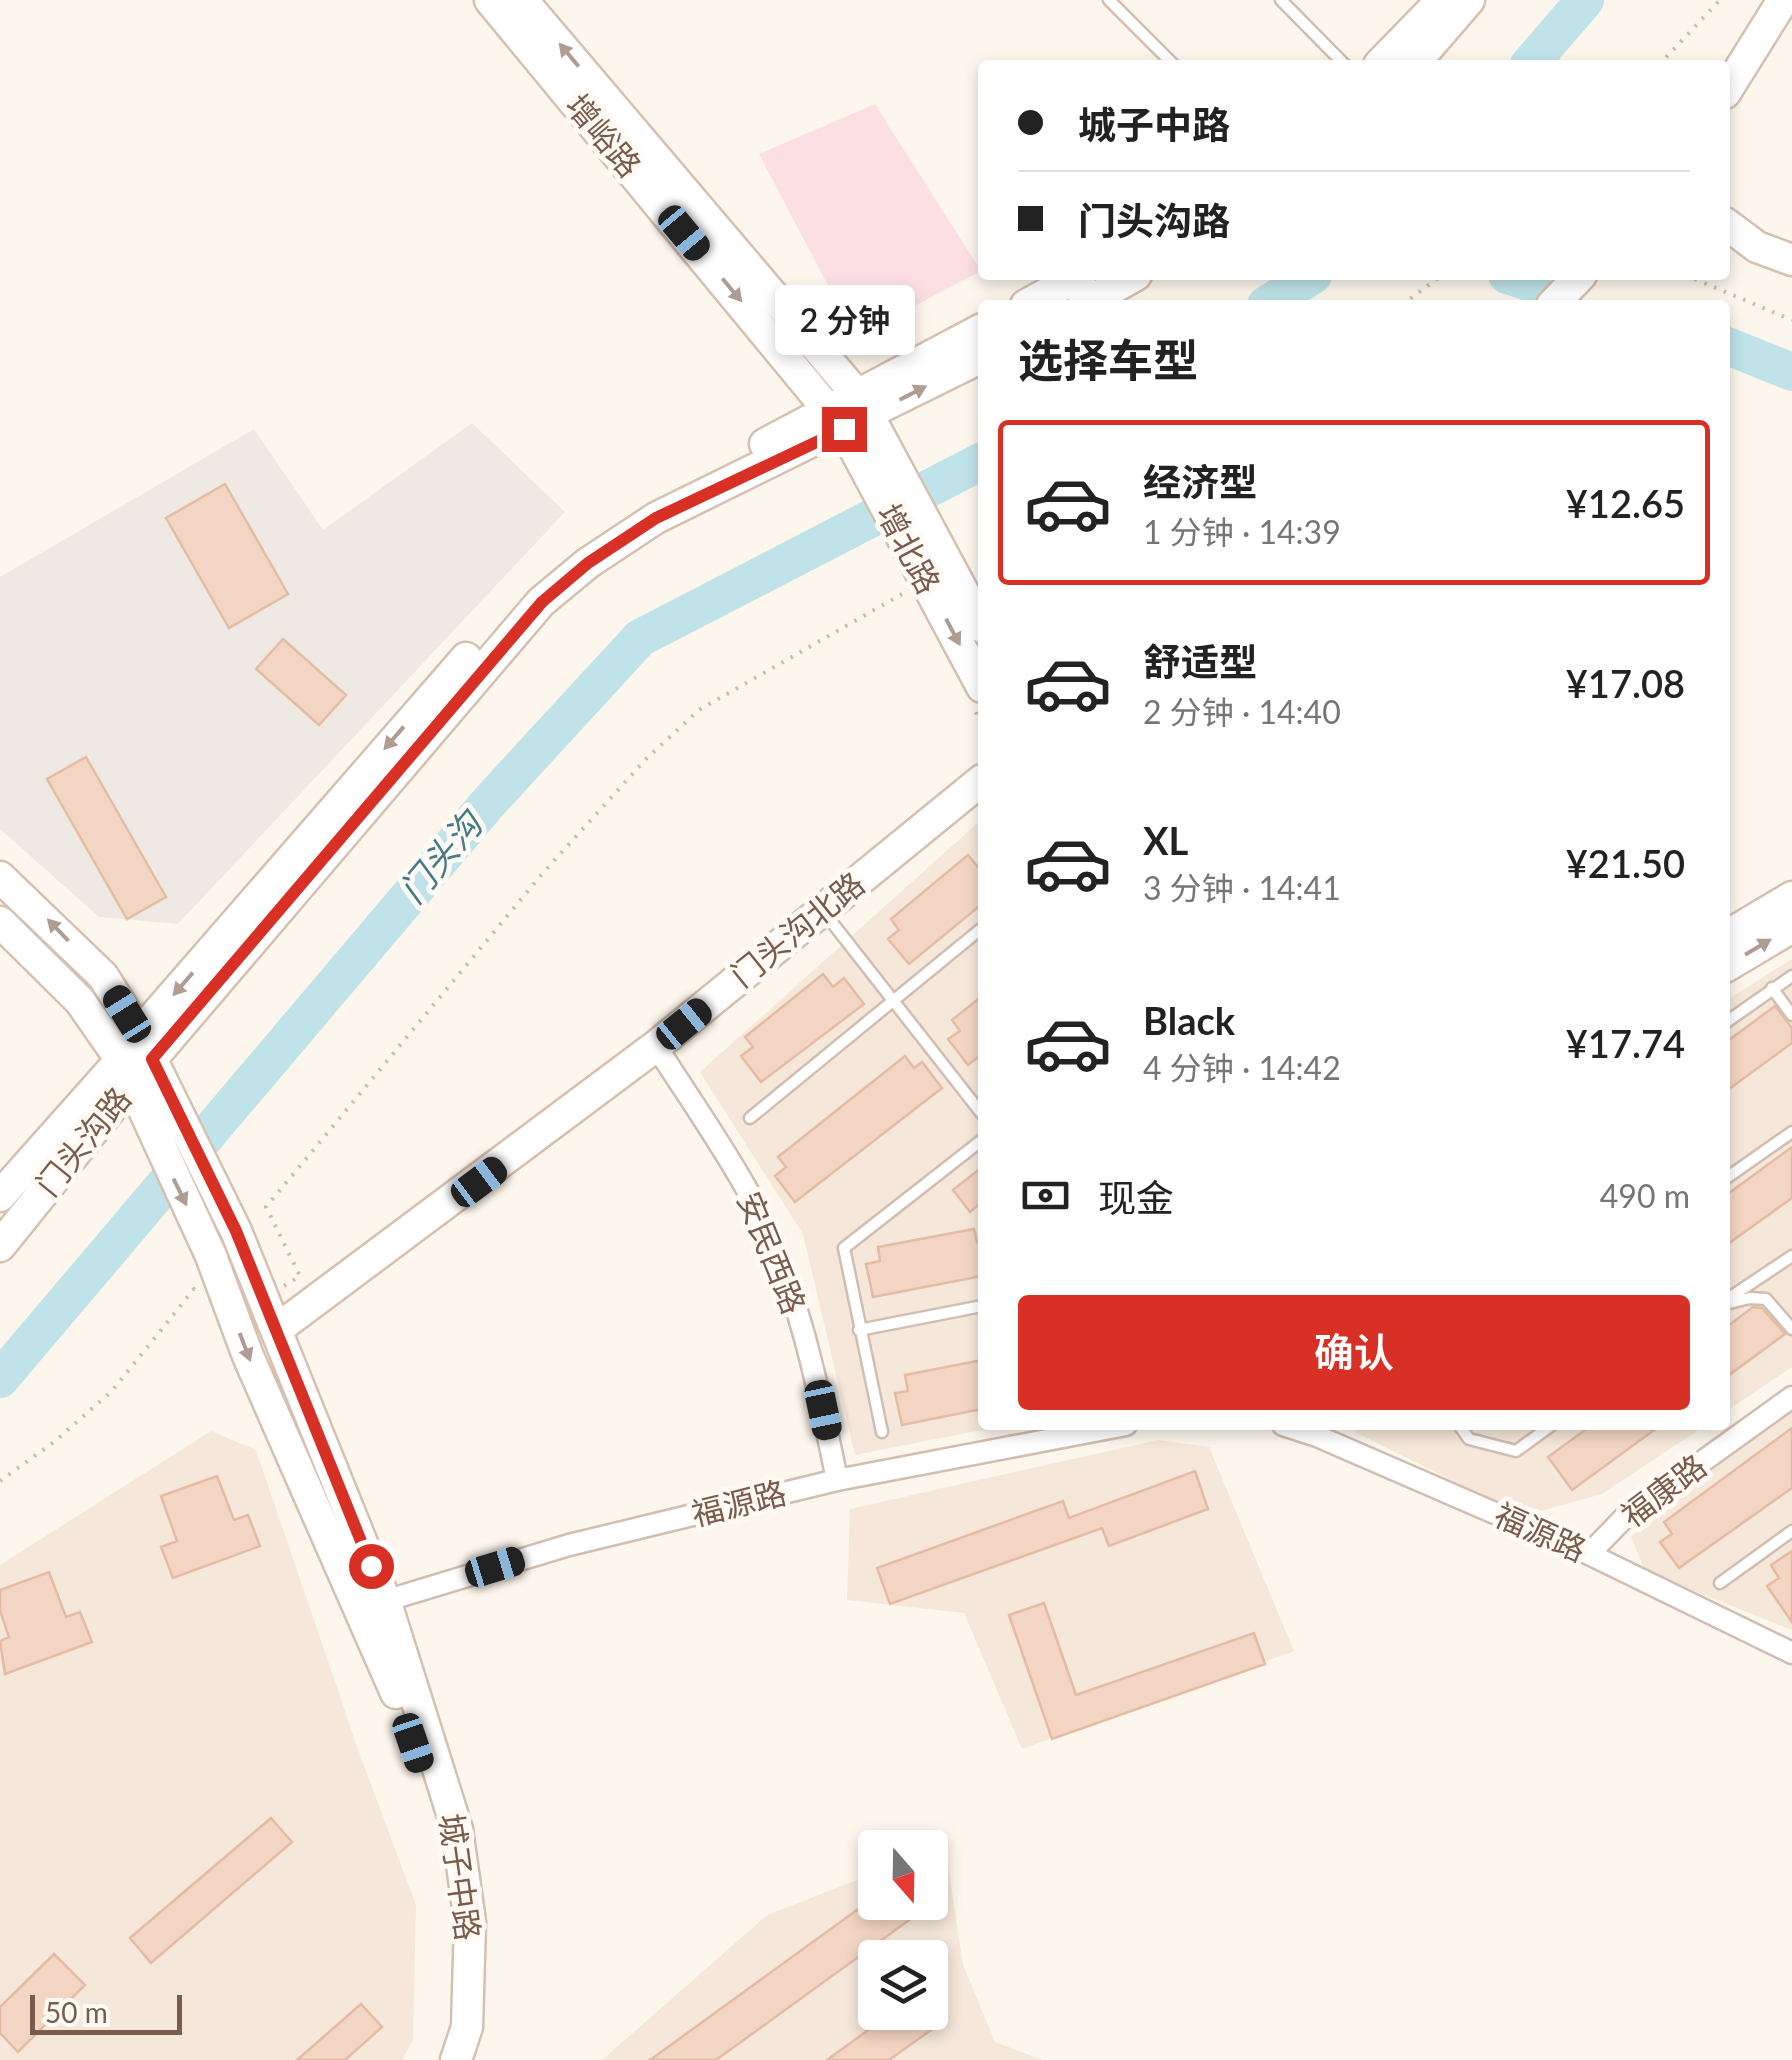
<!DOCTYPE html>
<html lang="zh">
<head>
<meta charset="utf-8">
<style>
  body { margin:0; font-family:Lato,"Noto Sans SC",sans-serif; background:#f2f2f2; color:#222; height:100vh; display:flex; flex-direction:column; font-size:38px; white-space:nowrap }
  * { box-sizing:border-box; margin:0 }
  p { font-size:32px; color:#767676 }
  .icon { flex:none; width:55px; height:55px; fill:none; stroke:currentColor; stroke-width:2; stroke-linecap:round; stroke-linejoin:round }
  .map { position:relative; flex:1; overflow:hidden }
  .sheet { position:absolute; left:978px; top:300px; width:752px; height:1130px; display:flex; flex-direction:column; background:#fff; border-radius:10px; box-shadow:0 5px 15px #0003 }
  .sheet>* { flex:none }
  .hud { position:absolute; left:978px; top:60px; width:752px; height:220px; border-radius:10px; box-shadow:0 5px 15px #0003; display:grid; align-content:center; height:220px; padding:0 40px; background:#fff }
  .needle { width:65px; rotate:160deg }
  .controls { position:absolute; left:858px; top:1830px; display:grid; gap:20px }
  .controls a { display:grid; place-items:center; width:90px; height:90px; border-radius:10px; background:#fff; box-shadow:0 5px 15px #0003; font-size:50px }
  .scale { position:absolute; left:30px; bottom:25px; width:152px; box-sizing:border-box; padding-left:10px; border:5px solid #7a5c4d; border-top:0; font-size:28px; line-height:35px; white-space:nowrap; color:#7a5c4d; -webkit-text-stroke:8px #fffaf3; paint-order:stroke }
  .end { position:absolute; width:45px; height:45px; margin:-22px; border:12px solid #d93025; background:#fff; box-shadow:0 0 0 5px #fff }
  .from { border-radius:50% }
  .bubble { position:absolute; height:70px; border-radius:10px; background:#fff; box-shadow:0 5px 15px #0003; font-size:32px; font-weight:600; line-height:70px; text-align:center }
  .car { position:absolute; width:30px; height:60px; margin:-30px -15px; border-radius:12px; box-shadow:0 0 8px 2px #0007; background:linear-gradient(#222 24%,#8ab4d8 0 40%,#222 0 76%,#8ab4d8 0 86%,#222 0) }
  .hud b { display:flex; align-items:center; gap:35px; height:95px; font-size:38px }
  .hud b+b { border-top:2px solid #e0e0e0 }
  .hud i { width:25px; height:25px; background:#222 }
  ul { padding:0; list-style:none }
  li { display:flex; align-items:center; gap:30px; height:165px; margin:0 20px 15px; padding:0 20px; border:5px solid transparent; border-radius:10px }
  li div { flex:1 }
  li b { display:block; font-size:38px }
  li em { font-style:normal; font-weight:600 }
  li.active { border-color:#d93025 }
  li>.icon { width:90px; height:90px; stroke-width:1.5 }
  h2 { padding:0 40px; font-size:45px; line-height:120px }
  .pay { display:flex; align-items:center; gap:25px; height:110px; padding:0 40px; font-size:38px }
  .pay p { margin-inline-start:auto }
  .action { display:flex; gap:20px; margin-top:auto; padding:20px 40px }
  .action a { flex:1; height:115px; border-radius:10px; background:#d93025; color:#fff; font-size:40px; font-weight:600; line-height:115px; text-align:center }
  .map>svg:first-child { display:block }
</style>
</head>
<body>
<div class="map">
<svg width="1792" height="2060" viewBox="0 0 1792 2060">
  <rect width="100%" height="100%" fill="#fdf6ec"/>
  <path fill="#f5e8da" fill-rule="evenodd" d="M982,819v606h25l-152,30 -52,-221 -103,-162z
    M1792,959v408l-67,45v-411z
    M1792,1397v233l-147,-59 -14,-34z
    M1341,1425h365l-104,69 -79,22z
    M211,1431l45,19 103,302 57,153 -3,135 -11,20h-402v-495z
    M1158,1440l51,7 85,204 -272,98 -58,-136 -117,-13 3,-91z
    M945,1845l18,120 32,77 48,18h-441l165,-145 108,-42v29h55v-51zM875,1958h55v54h-55z"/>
  <path fill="#efe9e4" d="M472,423l93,89 -387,412 -79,-7 -99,-88v-252l254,-148 69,101z"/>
  <path fill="#fbdfe3" d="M875,104l106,167 -126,66 -96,-183z"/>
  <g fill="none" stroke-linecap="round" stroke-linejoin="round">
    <path stroke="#bfe3e8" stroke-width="38" d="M1529,65l56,-65
      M1507,275l25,8
      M1266,305l47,-30
      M1725,345l67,27
      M0,1379l489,-577 151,-164 342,-177"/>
  </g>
  <path fill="#f3d5c3" stroke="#e6bba3" stroke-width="2.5" d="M225,484l63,110 -59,34 -63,-110z
    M283,639l63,56 -27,30 -63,-56z
    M86,757l80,140 -39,22 -80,-140z
    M968,855l14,17v32l-73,60 -21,-25 11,-9 -8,-11z
    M823,974l10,13 11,-9 20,26 -103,78 -20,-26 12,-9 -8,-10z
    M982,996v58l-14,11 -20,-26 12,-8 -8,-11z
    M1775,1006l17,22v15l-67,49v-49z
    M905,1056l9,12 8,-6 20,26 -147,114 -20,-26 11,-9 -8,-10z
    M1792,1147v51l-67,48v-50z
    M982,1167v35l-12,10 -17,-22z
    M974,1229l3,13 5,-1v35l-109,21 -7,-33 14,-3 -2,-14z
    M1753,1307l9,1 23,26 -60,44v-50z
    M982,1360v49l-80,16 -7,-32 13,-2 -3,-16z
    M1592,1425h69l-89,65 -24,-33z
    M1792,1428v60l-113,80 -19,-26 12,-8 -8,-12z
    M1195,1471l13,38 -99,37 -7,-18 -212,76 -13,-36 186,-67 6,17z
    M217,1476l17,44 14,-5 12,31 -87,32 -12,-31 16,-6 -16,-45z
    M1792,1551v71l-25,-36 12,-8 -8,-13z
    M49,1572l17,45 14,-5 12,30 -87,32 -5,-33 9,-4 -9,-26v-21z
    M1044,1603l32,92 178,-62 11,31 -213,75 -43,-124z
    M271,1818l21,24 -141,121 -21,-25z
    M868,1902h33l11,16 -196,142h-66z
    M54,1954l31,31 -67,67 -18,-19v-26z
    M361,2004l21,23 -37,33h-48z
    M893,2012h29l12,16 -45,32h-62z"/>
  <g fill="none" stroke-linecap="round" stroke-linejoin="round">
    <defs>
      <path id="lane" d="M1109,0l65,65
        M1281,0l64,65
        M823,911l159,203
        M1772,988l20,27
        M1725,1023l67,-47
        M750,1118l232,-190
        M1725,1179l67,-47
        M1726,1300l66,-44
        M1725,1304l25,-6 16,1 26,30
        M859,1330l123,-24
        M1459,1425l10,14 47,12 36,-26
        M882,1432l-38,-184 138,-108
        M1720,1583l72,-52"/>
      <path id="street" d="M656,1046c30,47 63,94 90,142 50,90 71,192 91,292
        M1283,1425l34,11 272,118 203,99
        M1589,1554l35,-36 168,-121
        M375,1604l194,-59 268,-65 289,-55"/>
      <path id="secondary" d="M490,0l354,429 138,258
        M522,0l336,396 124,231
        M1379,65l63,-65
        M1413,65l56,-65
        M1725,93l58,-93
        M1725,223l32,24 35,13
        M1026,305l55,-30
        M1083,305l53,-30
        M1552,305l29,-30
        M765,444l217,-115
        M0,877l103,99 36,58 97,197 149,369 72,229 13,93 -3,105 -11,33
        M0,922l80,79 41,59 90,196 37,100 148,337
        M1725,937l67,-40
        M1725,967l67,-40
        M0,1196l121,-136 18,-26 327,-376
        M0,1246l132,-164 409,-480 47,-39 68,-45 326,-161
        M276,1330l380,-284 326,-266"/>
    </defs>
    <use href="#lane" stroke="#d1beb0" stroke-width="15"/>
    <use href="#street" stroke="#d1beb0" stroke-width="25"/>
    <use href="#secondary" stroke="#d6c0b0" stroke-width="35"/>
    <path stroke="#d9b8a5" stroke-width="4" stroke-dasharray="2.5 8" stroke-linecap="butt" d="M1659,65l61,-65
      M1685,275l107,45
      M1402,305l40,-30
      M976,712l4,11 2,-2
      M284,1286l16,-10 -34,-69 276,-333 105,-116 52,-48 203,-116
      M0,1481l54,-39 58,-51 82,-102 3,5"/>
    <use href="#lane" stroke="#fff" stroke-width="10"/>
    <use href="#street" stroke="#fff" stroke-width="20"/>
    <use href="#secondary" stroke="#fff" stroke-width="30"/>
  </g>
  <defs><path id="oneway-solid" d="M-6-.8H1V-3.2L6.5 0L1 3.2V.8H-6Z" transform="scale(2.5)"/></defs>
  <g fill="#af9d94">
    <use href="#oneway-solid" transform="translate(569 55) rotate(-130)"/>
    <use href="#oneway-solid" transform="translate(732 290) rotate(50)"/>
    <use href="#oneway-solid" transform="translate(913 393) rotate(-27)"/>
    <use href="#oneway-solid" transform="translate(953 632) rotate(62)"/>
    <use href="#oneway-solid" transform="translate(394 738) rotate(131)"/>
    <use href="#oneway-solid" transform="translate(58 930) rotate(-134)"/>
    <use href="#oneway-solid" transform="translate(1758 947) rotate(-31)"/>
    <use href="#oneway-solid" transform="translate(183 984) rotate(131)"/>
    <use href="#oneway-solid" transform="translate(180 1192) rotate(64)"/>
    <use href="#oneway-solid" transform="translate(245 1347) rotate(69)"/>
  </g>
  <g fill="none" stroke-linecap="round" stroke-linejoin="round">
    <path stroke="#d93025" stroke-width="12" d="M371,1566l-135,-335 -84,-172 390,-457 46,-39 68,-45 188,-89"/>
  </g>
  <g text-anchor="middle" stroke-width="10" stroke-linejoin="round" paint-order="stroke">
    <g font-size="32" fill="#7a5c4d" stroke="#fffaf3">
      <text transform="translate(603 136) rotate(50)" y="11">增峪路</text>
      <text transform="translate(908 549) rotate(62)" y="11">增北路</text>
      <text transform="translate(798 930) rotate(-39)" y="11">门头沟北路</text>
      <text transform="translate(84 1142) rotate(-51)" y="11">门头沟路</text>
      <text transform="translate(771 1253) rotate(68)" y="11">安民西路</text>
      <text transform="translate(1664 1491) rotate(-37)" y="11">福康路</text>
      <text transform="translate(739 1504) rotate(-14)" y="11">福源路</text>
      <text transform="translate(1540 1533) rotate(24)" y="11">福源路</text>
      <text transform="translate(459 1877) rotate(82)" y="11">城子中路</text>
    </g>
    <g font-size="35" font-style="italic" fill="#437c86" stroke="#fffaf3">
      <text transform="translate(441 858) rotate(-50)" y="12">门头沟</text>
    </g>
  </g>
</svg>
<div class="controls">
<a><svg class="needle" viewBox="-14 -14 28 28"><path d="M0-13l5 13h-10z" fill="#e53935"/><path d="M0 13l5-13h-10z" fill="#767676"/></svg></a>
<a><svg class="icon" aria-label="layers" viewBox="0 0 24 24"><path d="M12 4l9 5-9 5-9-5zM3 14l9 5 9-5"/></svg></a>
</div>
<div class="scale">50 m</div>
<i class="end from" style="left:371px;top:1566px"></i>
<i class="end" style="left:844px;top:429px"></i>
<div class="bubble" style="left:775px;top:285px;width:140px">2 分钟</div>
<i class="car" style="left:684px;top:233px;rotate:140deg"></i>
<i class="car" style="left:127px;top:1014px;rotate:328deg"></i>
<i class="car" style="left:684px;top:1024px;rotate:51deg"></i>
<i class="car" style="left:479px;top:1182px;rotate:53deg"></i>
<i class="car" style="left:823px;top:1410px;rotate:168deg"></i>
<i class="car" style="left:495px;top:1567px;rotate:73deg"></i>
<i class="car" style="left:413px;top:1743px;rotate:161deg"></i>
<div class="hud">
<b><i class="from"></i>城子中路</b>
<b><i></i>门头沟路</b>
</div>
<section class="sheet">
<h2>选择车型</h2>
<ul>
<li class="active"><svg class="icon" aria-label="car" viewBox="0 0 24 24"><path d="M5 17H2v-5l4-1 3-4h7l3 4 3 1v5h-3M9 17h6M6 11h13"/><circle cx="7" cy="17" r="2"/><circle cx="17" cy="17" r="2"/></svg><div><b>经济型</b><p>1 分钟 · 14:39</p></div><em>¥12.65</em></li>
<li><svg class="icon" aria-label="car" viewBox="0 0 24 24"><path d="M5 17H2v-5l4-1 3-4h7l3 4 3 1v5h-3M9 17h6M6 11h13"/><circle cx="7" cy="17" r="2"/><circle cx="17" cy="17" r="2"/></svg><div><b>舒适型</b><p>2 分钟 · 14:40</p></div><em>¥17.08</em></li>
<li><svg class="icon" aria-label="car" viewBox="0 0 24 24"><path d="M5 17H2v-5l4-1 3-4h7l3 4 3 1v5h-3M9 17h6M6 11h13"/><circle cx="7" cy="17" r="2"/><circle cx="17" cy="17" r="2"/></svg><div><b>XL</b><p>3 分钟 · 14:41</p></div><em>¥21.50</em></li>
<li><svg class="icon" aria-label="car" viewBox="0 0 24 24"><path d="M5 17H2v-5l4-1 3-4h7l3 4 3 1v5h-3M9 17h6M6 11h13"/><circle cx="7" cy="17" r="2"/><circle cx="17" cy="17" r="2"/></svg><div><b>Black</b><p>4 分钟 · 14:42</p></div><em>¥17.74</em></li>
</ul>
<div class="pay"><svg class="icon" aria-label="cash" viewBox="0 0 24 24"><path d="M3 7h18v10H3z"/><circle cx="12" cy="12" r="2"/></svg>现金<p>490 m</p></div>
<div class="action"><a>确认</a></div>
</section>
</div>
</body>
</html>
